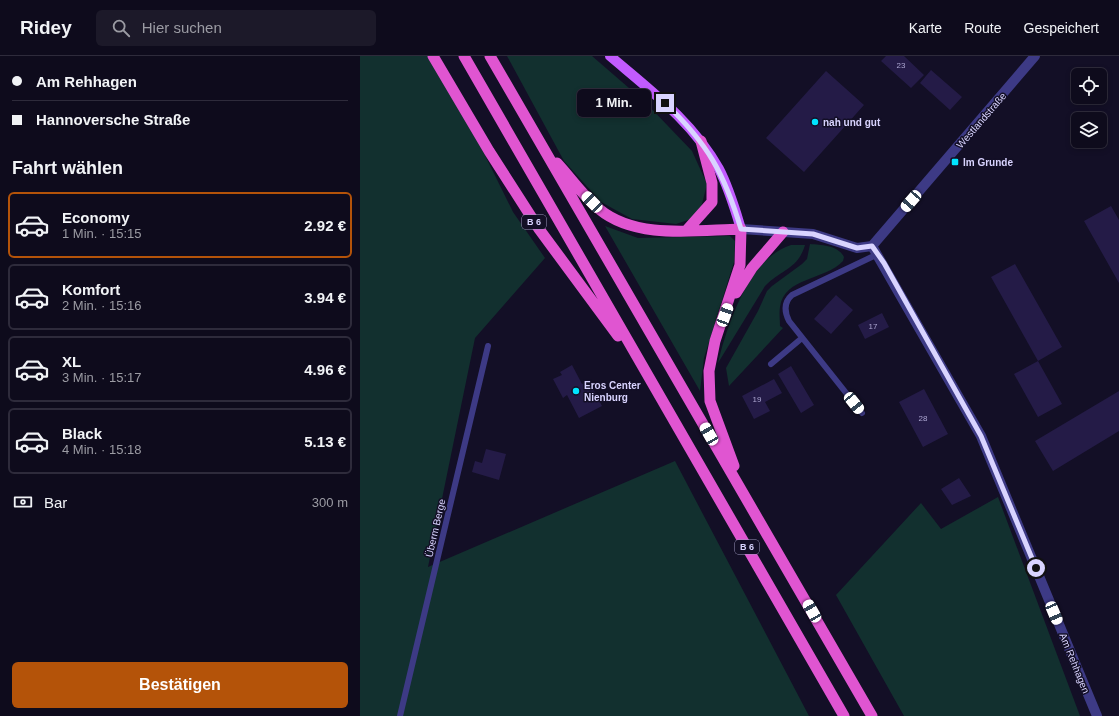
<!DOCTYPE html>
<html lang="de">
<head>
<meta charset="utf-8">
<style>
  body { margin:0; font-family:Helvetica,sans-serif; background:#1c1929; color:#f1f3f6; height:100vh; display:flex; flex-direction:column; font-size:15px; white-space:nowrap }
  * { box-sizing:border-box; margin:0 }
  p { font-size:13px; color:#9b9ba3 }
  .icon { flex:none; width:22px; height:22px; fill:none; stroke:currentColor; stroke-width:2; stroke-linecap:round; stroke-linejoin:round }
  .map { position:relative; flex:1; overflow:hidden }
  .sheet { display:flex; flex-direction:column; background:#0e0b1c; width:360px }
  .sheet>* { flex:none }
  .banner { display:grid; align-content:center; height:88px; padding:0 12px; background:#0e0b1c }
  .buttons { position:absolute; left:711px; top:12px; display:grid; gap:8px }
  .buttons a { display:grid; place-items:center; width:36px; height:36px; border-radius:6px; background:#0e0b1c; box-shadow:0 2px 6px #0003,0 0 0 1px #2e2b3b; font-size:20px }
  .end { position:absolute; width:18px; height:18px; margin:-9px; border:5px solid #d9d4ff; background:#111; box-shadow:0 0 0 2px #111 }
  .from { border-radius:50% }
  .bubble { position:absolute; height:28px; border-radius:6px; background:#0e0b1c; box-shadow:0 2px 6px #0003,0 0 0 1px #2e2b3b; font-size:13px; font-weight:700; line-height:28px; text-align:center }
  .car { position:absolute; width:12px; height:24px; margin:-12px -6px; border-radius:5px; box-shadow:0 0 3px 1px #0007; background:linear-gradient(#fff 24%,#345 0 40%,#fff 0 76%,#345 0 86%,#fff 0) }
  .banner b { display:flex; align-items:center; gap:14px; height:38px; font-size:15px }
  .banner b+b { border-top:1px solid #2e2b3b }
  .banner i { width:10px; height:10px; background:#f1f3f6 }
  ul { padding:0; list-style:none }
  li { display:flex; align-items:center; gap:12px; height:66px; margin:0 8px 6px; padding:0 4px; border:2px solid #2e2b3b; border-radius:6px }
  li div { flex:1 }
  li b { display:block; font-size:15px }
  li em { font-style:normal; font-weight:700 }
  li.active { border-color:#b45309 }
  li>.icon { width:36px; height:36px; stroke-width:1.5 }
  h2 { padding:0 12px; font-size:18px; line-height:48px }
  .pay { display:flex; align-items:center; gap:10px; height:44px; padding:0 12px; font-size:15px }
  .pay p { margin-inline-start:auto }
  .primary-button { display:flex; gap:8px; margin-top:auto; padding:8px 12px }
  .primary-button a { flex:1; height:46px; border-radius:6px; background:#b45309; color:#fff; font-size:16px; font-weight:700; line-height:46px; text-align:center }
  header { display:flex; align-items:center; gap:24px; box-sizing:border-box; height:56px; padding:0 20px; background:#0e0b1c; border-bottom:1px solid #2e2b3b }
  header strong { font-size:19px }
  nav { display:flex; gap:22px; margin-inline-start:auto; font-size:14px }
  .search { width:280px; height:36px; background:#1c1929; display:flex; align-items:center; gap:10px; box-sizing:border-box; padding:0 14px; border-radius:6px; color:#9b9ba3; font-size:15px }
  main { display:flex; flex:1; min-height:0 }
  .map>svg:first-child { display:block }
</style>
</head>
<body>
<header>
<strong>Ridey</strong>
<div class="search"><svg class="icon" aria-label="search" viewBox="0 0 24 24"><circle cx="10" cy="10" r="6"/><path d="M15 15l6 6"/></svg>Hier suchen</div>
<nav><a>Karte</a><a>Route</a><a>Gespeichert</a></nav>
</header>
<main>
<section class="sheet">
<div class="banner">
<b><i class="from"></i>Am Rehhagen</b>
<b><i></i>Hannoversche Straße</b>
</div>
<h2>Fahrt wählen</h2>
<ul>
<li class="active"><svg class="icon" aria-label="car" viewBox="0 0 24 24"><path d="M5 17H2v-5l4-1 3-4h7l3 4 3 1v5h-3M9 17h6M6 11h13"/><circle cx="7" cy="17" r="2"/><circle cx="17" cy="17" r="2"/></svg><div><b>Economy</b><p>1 Min. · 15:15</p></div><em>2.92 €</em></li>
<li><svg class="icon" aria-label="car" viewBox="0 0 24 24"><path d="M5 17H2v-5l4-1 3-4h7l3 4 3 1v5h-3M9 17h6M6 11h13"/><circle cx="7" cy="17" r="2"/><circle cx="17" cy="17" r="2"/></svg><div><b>Komfort</b><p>2 Min. · 15:16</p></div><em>3.94 €</em></li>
<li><svg class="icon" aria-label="car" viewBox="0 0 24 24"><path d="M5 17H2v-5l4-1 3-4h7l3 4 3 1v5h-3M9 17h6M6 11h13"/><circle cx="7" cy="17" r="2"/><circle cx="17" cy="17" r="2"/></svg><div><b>XL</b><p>3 Min. · 15:17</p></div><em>4.96 €</em></li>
<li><svg class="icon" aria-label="car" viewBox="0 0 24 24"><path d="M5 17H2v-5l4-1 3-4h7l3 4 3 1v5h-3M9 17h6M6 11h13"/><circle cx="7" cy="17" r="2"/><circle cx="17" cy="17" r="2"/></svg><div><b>Black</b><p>4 Min. · 15:18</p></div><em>5.13 €</em></li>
</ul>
<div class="pay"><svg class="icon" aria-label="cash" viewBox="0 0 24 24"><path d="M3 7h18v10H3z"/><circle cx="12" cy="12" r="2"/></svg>Bar<p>300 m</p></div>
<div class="primary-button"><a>Bestätigen</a></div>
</section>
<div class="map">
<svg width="759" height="660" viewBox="0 0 759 660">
  <rect width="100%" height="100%" fill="#130f26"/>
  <path fill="#12302f" d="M0,0h76l77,156 32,46 -70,80 -47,229 247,-106 134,255h-449z
    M147,0h85l52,45 48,50 15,33 -6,24 -10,11 -15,5 -44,-5 -31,-17 -37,-41z
    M245,170l33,12 92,-2 5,5 -1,21 -30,96 -4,33z
    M450,188c11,1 28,1 34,13l-1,4c-17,19 -59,16 -63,46 -1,6 0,13 0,19l3,2 -54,58 -3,-18 32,-57 9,-20 5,-5 30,-22 5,-5z
    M431,189h14c-7,24 -23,24 -40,41l-47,77c9,-38 31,-105 73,-118z
    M638,441l82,219h-176l-68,-121 85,-92 20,26z"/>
  <path fill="#241b47" d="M526,0h18l20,19 -13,13 -30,-27z
    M571,14l31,27 -12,13 -30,-27z
    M466,15l38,34 -60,67 -38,-34z
    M751,150l8,14v63l-35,-62z
    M655,208l47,83 -24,14 -47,-84z
    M476,239l17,15 -22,24 -17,-15z
    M522,257l7,14 -24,12 -7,-14z
    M678,305l24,43 -24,13 -24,-43z
    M212,309l10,19 4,-2 2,5 3,-2 11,21 -23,12 -12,-23 -4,3 -10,-19 9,-4 -2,-3z
    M431,310l23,39 -13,8 -23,-39z
    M414,323l8,14 -17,9 5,9 -16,8 -12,-23z
    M564,333l24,45 -25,13 -24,-45z
    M759,335v40l-66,40 -18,-30z
    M126,393l20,5 -7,26 -27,-8 3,-11 7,2z
    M599,422l12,18 -19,9 -11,-16z"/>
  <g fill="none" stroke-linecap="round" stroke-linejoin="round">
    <path stroke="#3d3a85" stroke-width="6" d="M411,308l31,-26
      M502,357l-73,-92c-5,-10 -5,-19 3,-26l86,-41
      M40,660l88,-370"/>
    <path stroke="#3d3a85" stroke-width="10" d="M381,173l72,5 44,14 15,-2 163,-190
      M512,190l109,190 116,280"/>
    <path stroke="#c25bff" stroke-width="10" d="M250,0c40,34 83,66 109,113 10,19 16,40 22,60"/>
    <path stroke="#e055d1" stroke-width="11" d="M73,0l56,95 50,78 79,107
      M104,0l380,660
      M130,0l382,660
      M197,107c14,15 26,33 42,46 37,31 97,21 142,20l-1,36 -25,76 -6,30 1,30 24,65
      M327,174l25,-28v-19l-11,-42
      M376,237l16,-25 31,-36"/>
  </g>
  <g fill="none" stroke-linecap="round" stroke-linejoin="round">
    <path stroke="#d9d4ff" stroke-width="5" d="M305,47c43,41 59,70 76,126l72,5 44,14 15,-2 12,17 97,173 55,132"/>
  </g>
  <g fill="#00e5ff" stroke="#130f26" stroke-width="1.5">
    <circle cx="455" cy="66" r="4"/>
    <rect x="591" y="102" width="8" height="8" rx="2"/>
    <circle cx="216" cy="335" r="4"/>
  </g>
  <g text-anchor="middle" stroke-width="3" stroke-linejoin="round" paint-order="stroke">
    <g font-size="8" fill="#aca6d1">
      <text x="541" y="12">23</text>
      <text x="513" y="273">17</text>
      <text x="397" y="346">19</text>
      <text x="563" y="365">28</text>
    </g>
    <g fill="#130f26" stroke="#9e99be" stroke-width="1">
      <rect x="162" y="159" width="24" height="14" rx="3"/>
      <rect x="375" y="484" width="24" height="14" rx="3"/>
    </g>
    <g font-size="9" font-weight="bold" fill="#d9d4ff">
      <text x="174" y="169">B 6</text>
      <text x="387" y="494">B 6</text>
    </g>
    <g font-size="10" fill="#d9d4ff" stroke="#130f26">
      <text transform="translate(621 64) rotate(-49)" y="4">Westlandstraße</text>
      <text transform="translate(75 472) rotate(-77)" y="4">Überm Berge</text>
      <text transform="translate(715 607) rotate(68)" y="4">Am Rehhagen</text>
    </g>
    <g font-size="10" font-weight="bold" fill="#d9d4ff" stroke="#130f26" text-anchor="start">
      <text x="463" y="70">nah und gut</text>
      <text x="603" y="110">Im Grunde</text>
      <text x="224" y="333">Eros Center<tspan x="224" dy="12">Nienburg</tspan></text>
    </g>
  </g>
</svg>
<div class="buttons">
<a><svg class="icon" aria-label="locate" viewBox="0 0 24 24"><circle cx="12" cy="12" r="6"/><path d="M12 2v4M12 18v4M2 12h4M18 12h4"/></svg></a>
<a><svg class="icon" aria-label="layers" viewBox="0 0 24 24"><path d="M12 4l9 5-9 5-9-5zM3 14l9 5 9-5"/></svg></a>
</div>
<i class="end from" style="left:676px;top:512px"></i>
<i class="end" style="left:305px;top:47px"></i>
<div class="bubble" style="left:217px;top:33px;width:74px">1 Min.</div>
<i class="car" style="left:551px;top:145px;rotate:221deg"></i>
<i class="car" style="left:232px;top:146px;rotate:316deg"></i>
<i class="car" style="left:365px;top:259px;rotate:20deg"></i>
<i class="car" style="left:494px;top:347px;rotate:141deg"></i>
<i class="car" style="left:349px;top:378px;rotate:330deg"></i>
<i class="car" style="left:452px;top:555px;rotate:330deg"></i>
<i class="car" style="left:694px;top:557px;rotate:157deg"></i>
</div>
</main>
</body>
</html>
